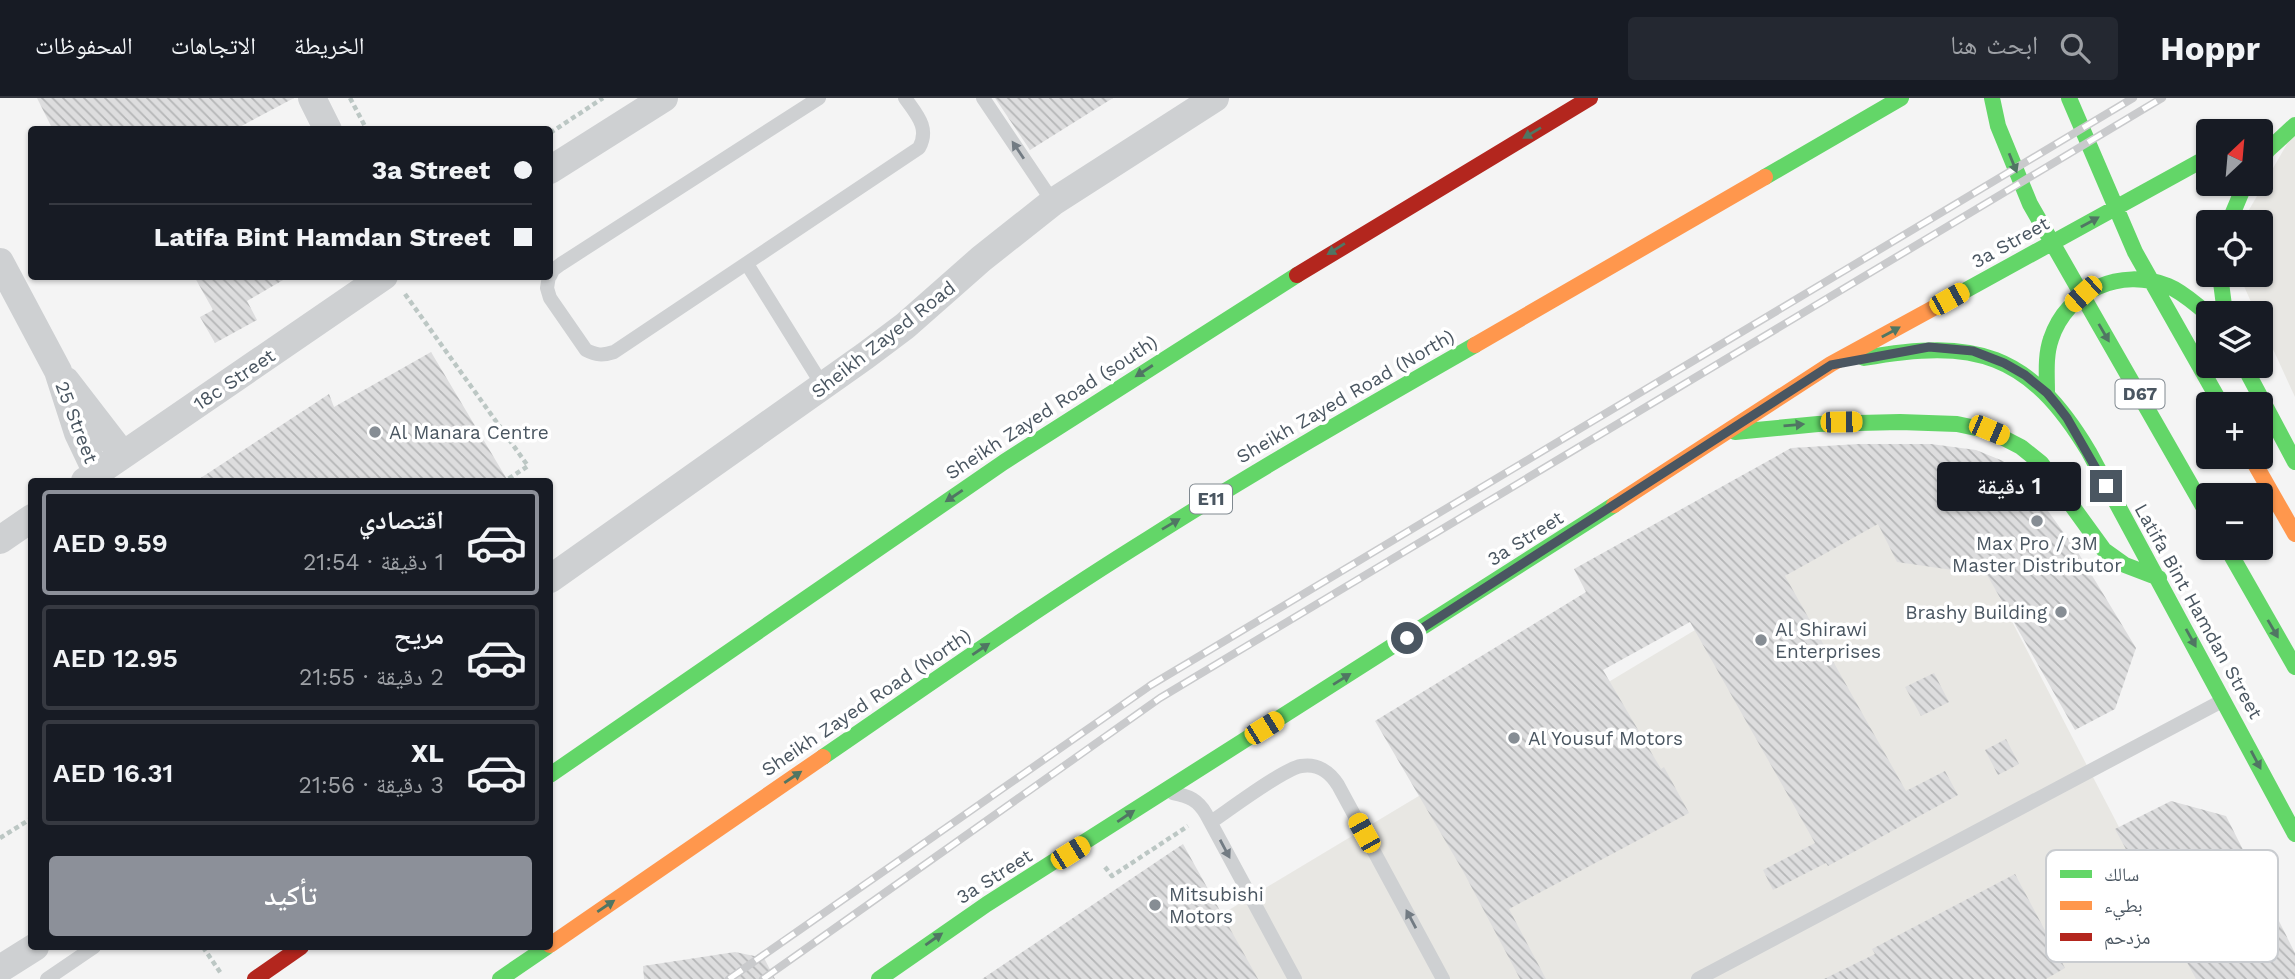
<!DOCTYPE html>
<html lang="ar">
<head>
<meta charset="utf-8">
<style>
  body { margin:0; font-family:"Work Sans","Noto Naskh Arabic",sans-serif; background:#242831; color:#f1f3f6; direction:rtl; height:100vh; display:flex; flex-direction:column; font-size:26px; white-space:nowrap }
  * { box-sizing:border-box; margin:0 }
  p { font-size:23px; color:#9ea1a6 }
  .icon { flex:none; width:38px; height:38px; fill:none; stroke:currentColor; stroke-width:2; stroke-linecap:round; stroke-linejoin:round }
  .map { position:relative; flex:1; overflow:hidden; direction:ltr }
  .sheet { position:absolute; left:28px; top:380px; width:525px; height:472px; display:flex; flex-direction:column; background:#171b24; border-radius:7px; box-shadow:0 2px 5px #0004; direction:rtl }
  .sheet>* { flex:none }
  .guide { position:absolute; left:28px; top:28px; width:525px; height:154px; border-radius:7px; box-shadow:0 2px 5px #0004; direction:rtl; display:grid; align-content:center; height:154px; padding:0 21px; background:#171b24 }
  .needle { width:46px; rotate:26deg }
  .tools { position:absolute; left:2196px; top:21px; display:grid; gap:14px }
  .tools a { display:grid; place-items:center; width:77px; height:77px; border-radius:7px; background:#171b24; box-shadow:0 2px 5px #0004; font-size:35px }
  .end { position:absolute; width:32px; height:32px; margin:-16px; border:9px solid #4a5661; background:#fff; box-shadow:0 0 0 4px #fff }
  .from { border-radius:50% }
  .bubble { position:absolute; height:49px; border-radius:7px; background:#171b24; box-shadow:0 2px 5px #0004; font-size:23px; font-weight:600; line-height:49px; text-align:center; direction:rtl }
  .car { position:absolute; width:21px; height:42px; margin:-21px -10px; border-radius:9px; box-shadow:0 0 5px 2px #0007; background:linear-gradient(#f5c518 24%,#345 0 40%,#f5c518 0 76%,#345 0 86%,#f5c518 0) }
  .guide b { display:flex; align-items:center; gap:24px; height:66px; font-size:26px }
  .guide b+b { border-top:2px solid #363941 }
  .guide i { width:18px; height:18px; background:#f1f3f6 }
  ul { padding:12px 0 0; list-style:none }
  li { display:flex; align-items:center; gap:21px; height:105px; margin:0 14px 10px; padding:0 7px; border:4px solid #363941; border-radius:7px }
  li div { flex:1 }
  li b { display:block; font-size:26px }
  li em { font-style:normal; font-weight:600 }
  li.current { border-color:#8c9099 }
  li>.icon { width:63px; height:63px; stroke-width:1.5 }
  .cta { display:flex; gap:14px; margin-top:auto; padding:14px 21px }
  .cta a { flex:1; height:80px; border-radius:7px; background:#8c9099; color:#fff; font-size:28px; font-weight:600; line-height:80px; text-align:center }
  header { display:flex; align-items:center; gap:42px; box-sizing:border-box; height:98px; padding:0 35px; background:#171b24; border-bottom:2px solid #363941 }
  header strong { font-size:33px }
  nav { display:flex; gap:38px; margin-inline-start:auto; font-size:24px }
  .search { width:490px; height:63px; background:#242831; display:flex; align-items:center; gap:18px; box-sizing:border-box; padding:0 24px; border-radius:7px; color:#9ea1a6; font-size:26px }
  .map>svg:first-child { display:block }
</style>
</head>
<body>
<header>
<strong>Hoppr</strong>
<div class="search"><svg class="icon" aria-label="search" viewBox="0 0 24 24"><circle cx="10" cy="10" r="6"/><path d="M15 15l6 6"/></svg>ابحث هنا</div>
<nav><a>الخريطة</a><a>الاتجاهات</a><a>المحفوظات</a></nav>
</header>
<div class="map">
<svg width="2295" height="881" viewBox="0 0 2295 881">
  <defs>
    <pattern id="building-back-hatch" width="6" height="6" patternUnits="userSpaceOnUse" patternTransform="scale(1.75)"><rect width="6" height="6" fill="#ddddde"/><path d="M-1 5l2 2M0 0l6 6M5-1l2 2" fill="none" stroke="#b5b6b7"/></pattern>
  </defs>
  <rect width="100%" height="100%" fill="#f4f4f4"/>
  <path fill="#e8e7e3" d="M2295,32v267l-34,-74v-10h-5l-17,-38h22v-53h-19z
    M1940,385l258,496h-1084z"/>
  <path fill="url(#building-back-hatch)" d="M37,0h257l-60,32h-181z
    M995,0h118l-83,52z
    M194,178h96l-43,25 10,19 -42,23 -15,-26 13,-7z
    M431,254l77,129h-312l133,-87 5,13z
    M1859,346h72l45,6 27,11 22,18 54,75 57,94 -21,61 -40,21 -88,-155 -90,-13 -19,-38 -93,52 121,215 39,-20 13,24 -130,71 -2,-3 -53,27 -10,-20 52,-27 -125,-221 -87,48 58,99 3,-2 25,46 -180,96 37,70h-26l-57,-108 -88,-150 211,-129 -12,-23 217,-121z
    M1934,575l15,29 -28,14 -16,-29z
    M2006,641l13,25 -21,11 -13,-25z
    M2171,703l55,15 69,137v26h-99l-81,-150z
    M1183,746l75,135h-276z
    M2015,776l50,94 -19,11h-222l51,-25 -3,-5z
    M735,854l29,6 11,21h-131l-1,-13z"/>
  <g fill="none" stroke-linecap="round" stroke-linejoin="round">
    <path stroke="#bcc7c4" stroke-width="4.5" stroke-dasharray="5 3.5" stroke-linecap="butt" d="M350,0l17,32
      M550,35l53,-35
      M405,196l123,172 -23,15
      M0,740l32,-20
      M1105,769l7,9 76,-50
      M203,849l19,28"/>
    <path stroke="#ced0d2" stroke-width="14" d="M983,0l70,104
      M747,166l76,122
      M549,178l-2,12 3,10 36,52c10,5 16,6 28,2l305,-204c11,-20 -2,-33 -14,-50
      M550,178l3,-6 8,-6 258,-166
      M1173,695c16,3 25,7 33,21l89,165
      M1211,724c18,-12 72,-53 90,-56 16,-3 29,6 37,19l105,194
      M47,881l47,-32
      M1698,881l524,-278"/>
    <path stroke="#ced0d2" stroke-width="28" d="M312,0l16,32
      M550,72l114,-72
      M0,164l58,109 20,62 19,40
      M66,283l57,74
      M85,383l299,-205
      M0,442l32,-22
      M550,481l315,-223 40,-30 76,-67 72,-57 162,-104
      M0,871l35,-22"/>
    <path stroke="#63d668" stroke-width="16" d="M1992,0l6,28 32,78 178,311
      M2069,0l66,154 86,152
      M2261,62l7,-10 27,-25
      M1765,79l136,-79
      M2229,124l16,-38
      M2220,177l5,38
      M1939,207l269,-148
      M1864,260c111,-20 165,-6 225,94l206,382
      M2244,268l51,96
      M2047,295c0,-18 -2,-37 4,-54 16,-49 70,-72 117,-53 15,6 27,18 40,28
      M1735,334l83,-8 82,-2 57,2 33,7 31,16 20,16 63,87 21,15 34,13
      M2227,450l68,119
      M823,659c108,-74 214,-149 325,-218 107,-68 217,-131 327,-194
      M550,677l454,-313 293,-187
      M500,881l47,-32
      M879,881l108,-75 627,-399"/>
    <path stroke="#ff974d" stroke-width="16" d="M1475,247l290,-168
      M2251,359l44,77
      M1614,407l217,-141 108,-59
      M550,847l273,-188"/>
    <path stroke="#b3261e" stroke-width="16" d="M1297,177l293,-177
      M255,881l46,-32"/>
    <defs>
      <path id="rail" d="M729,881l422,-294 982,-587
        M763,881l397,-281 1002,-600"/>
    </defs>
    <use href="#rail" stroke="#c9cacc" stroke-width="8"/>
    <use href="#rail" stroke="#fff" stroke-width="5" stroke-dasharray="16" stroke-linecap="butt"/>
  </g>
  <defs><path id="oneway-solid" d="M-6-.8H1V-3.2L6.5 0L1 3.2V.8H-6Z" transform="scale(1.75)"/></defs>
  <g fill="#507663">
    <use href="#oneway-solid" transform="translate(1532 35) rotate(149)"/>
    <use href="#oneway-solid" transform="translate(2013 65) rotate(68)"/>
    <use href="#oneway-solid" transform="translate(2090 124) rotate(-29)"/>
    <use href="#oneway-solid" transform="translate(1336 151) rotate(148)"/>
    <use href="#oneway-solid" transform="translate(1891 234) rotate(-29)"/>
    <use href="#oneway-solid" transform="translate(2104 235) rotate(60)"/>
    <use href="#oneway-solid" transform="translate(1144 273) rotate(147)"/>
    <use href="#oneway-solid" transform="translate(1794 327) rotate(-5)"/>
    <use href="#oneway-solid" transform="translate(954 398) rotate(146)"/>
    <use href="#oneway-solid" transform="translate(1171 426) rotate(-31)"/>
    <use href="#oneway-solid" transform="translate(2273 531) rotate(60)"/>
    <use href="#oneway-solid" transform="translate(2191 540) rotate(61)"/>
    <use href="#oneway-solid" transform="translate(981 551) rotate(-34)"/>
    <use href="#oneway-solid" transform="translate(1342 581) rotate(-32)"/>
    <use href="#oneway-solid" transform="translate(2256 662) rotate(62)"/>
    <use href="#oneway-solid" transform="translate(793 679) rotate(-34)"/>
    <use href="#oneway-solid" transform="translate(1126 718) rotate(-34)"/>
    <use href="#oneway-solid" transform="translate(606 808) rotate(-34)"/>
    <use href="#oneway-solid" transform="translate(934 841) rotate(-35)"/>
  </g>
  <g fill="#727b83">
    <use href="#oneway-solid" transform="translate(1018 52) rotate(-124)"/>
    <use href="#oneway-solid" transform="translate(1225 751) rotate(62)"/>
    <use href="#oneway-solid" transform="translate(1411 821) rotate(-118)"/>
  </g>
  <g fill="none" stroke-linecap="round" stroke-linejoin="round">
    <path stroke="#4a5661" stroke-width="9" d="M1407,540l424,-273 98,-18 44,4 31,12 21,12 22,18 10,12 10,13 39,68"/>
  </g>
  <g fill="#868d94" stroke="#fff" stroke-width="2.5">
    <circle cx="375" cy="334" r="7"/>
    <circle cx="2037" cy="423" r="7"/>
    <circle cx="2061" cy="514" r="7"/>
    <circle cx="1761" cy="542" r="7"/>
    <circle cx="1514" cy="640" r="7"/>
    <circle cx="1155" cy="807" r="7"/>
  </g>
  <g text-anchor="middle" stroke-width="7" stroke-linejoin="round" paint-order="stroke">
    <g fill="#fff" stroke="#808990" stroke-width="2">
      <rect x="2115.5" y="281.5" width="49" height="29" rx="5"/>
      <rect x="1190" y="386.5" width="42" height="29" rx="5"/>
    </g>
    <g font-size="18" font-weight="bold" fill="#4a5661">
      <text x="2140" y="302">D67</text>
      <text x="1211" y="407">E11</text>
    </g>
    <g font-size="19" fill="#4a5661" stroke="#fff">
      <text transform="translate(2010 144) rotate(-29)" y="7">3a Street</text>
      <text transform="translate(883 241) rotate(-38)" y="7">Sheikh Zayed Road</text>
      <text transform="translate(234 281) rotate(-34)" y="7">18c Street</text>
      <text transform="translate(1345 298) rotate(-30)" y="7">Sheikh Zayed Road (North)</text>
      <text transform="translate(1051 309) rotate(-33)" y="7">Sheikh Zayed Road (south)</text>
      <text transform="translate(77 324) rotate(69)" y="7">25 Street</text>
      <text transform="translate(1525 440) rotate(-32)" y="7">3a Street</text>
      <text transform="translate(2199 513) rotate(61)" y="7">Latifa Bint Hamdan Street</text>
      <text transform="translate(866 604) rotate(-34)" y="7">Sheikh Zayed Road (North)</text>
      <text transform="translate(994 778) rotate(-32)" y="7">3a Street</text>
    </g>
    <g font-size="19" fill="#4a5661" stroke="#fff" text-anchor="start">
      <text x="389" y="341">Al Manara Centre</text>
      <text x="2037" y="452" text-anchor="middle">Max Pro / 3M<tspan x="2037" dy="22">Master Distributor</tspan></text>
      <text x="2047" y="521" text-anchor="end">Brashy Building</text>
      <text x="1775" y="538">Al Shirawi<tspan x="1775" dy="22">Enterprises</tspan></text>
      <text x="1528" y="647">Al Yousuf Motors</text>
      <text x="1169" y="803">Mitsubishi<tspan x="1169" dy="22">Motors</tspan></text>
    </g>
  </g>
  <rect x="2046" y="752" width="232" height="112" rx="10" fill="#fff" stroke="#c9ccd0" stroke-width="2"/>
  <rect x="2060" y="772" width="32" height="8" fill="#63d668"/>
  <rect x="2060" y="803" width="32" height="9" fill="#ff974d"/>
  <rect x="2060" y="835" width="32" height="8" fill="#b3261e"/>
  <g font-size="19" fill="#4a5661">
    <text x="2104" y="783">سالك</text>
    <text x="2104" y="814">بطيء</text>
    <text x="2104" y="846">مزدحم</text>
  </g>
</svg>
<div class="tools">
<a><svg class="needle" viewBox="-14 -14 28 28"><path d="M0-13l5 13h-10z" fill="#e53935"/><path d="M0 13l5-13h-10z" fill="#9ea1a6"/></svg></a>
<a><svg class="icon" aria-label="locate" viewBox="0 0 24 24"><circle cx="12" cy="12" r="6"/><path d="M12 2v4M12 18v4M2 12h4M18 12h4"/></svg></a>
<a><svg class="icon" aria-label="layers" viewBox="0 0 24 24"><path d="M12 4l9 5-9 5-9-5zM3 14l9 5 9-5"/></svg></a>
<a>+</a>
<a>−</a>
</div>
<i class="end from" style="left:1407px;top:540px"></i>
<i class="end" style="left:2106px;top:388px"></i>
<div class="bubble" style="left:1937px;top:364px;width:144px">1 دقيقة</div>
<i class="car" style="left:2083px;top:196px;rotate:228deg"></i>
<i class="car" style="left:1949px;top:201px;rotate:61deg"></i>
<i class="car" style="left:1841px;top:324px;rotate:89deg"></i>
<i class="car" style="left:1989px;top:332px;rotate:113deg"></i>
<i class="car" style="left:1264px;top:630px;rotate:58deg"></i>
<i class="car" style="left:1364px;top:735px;rotate:331deg"></i>
<i class="car" style="left:1070px;top:755px;rotate:58deg"></i>
<div class="guide">
<b><i class="from"></i>3a Street</b>
<b><i></i>Latifa Bint Hamdan Street</b>
</div>
<section class="sheet">
<ul>
<li class="current"><svg class="icon" aria-label="car" viewBox="0 0 24 24"><path d="M5 17H2v-5l4-1 3-4h7l3 4 3 1v5h-3M9 17h6M6 11h13"/><circle cx="7" cy="17" r="2"/><circle cx="17" cy="17" r="2"/></svg><div><b>اقتصادي</b><p>1 دقيقة · 21:54</p></div><em>AED 9.59</em></li>
<li><svg class="icon" aria-label="car" viewBox="0 0 24 24"><path d="M5 17H2v-5l4-1 3-4h7l3 4 3 1v5h-3M9 17h6M6 11h13"/><circle cx="7" cy="17" r="2"/><circle cx="17" cy="17" r="2"/></svg><div><b>مريح</b><p>2 دقيقة · 21:55</p></div><em>AED 12.95</em></li>
<li><svg class="icon" aria-label="car" viewBox="0 0 24 24"><path d="M5 17H2v-5l4-1 3-4h7l3 4 3 1v5h-3M9 17h6M6 11h13"/><circle cx="7" cy="17" r="2"/><circle cx="17" cy="17" r="2"/></svg><div><b>XL</b><p>3 دقيقة · 21:56</p></div><em>AED 16.31</em></li>
</ul>
<div class="cta"><a>تأكيد</a></div>
</section>
</div>
</body>
</html>
